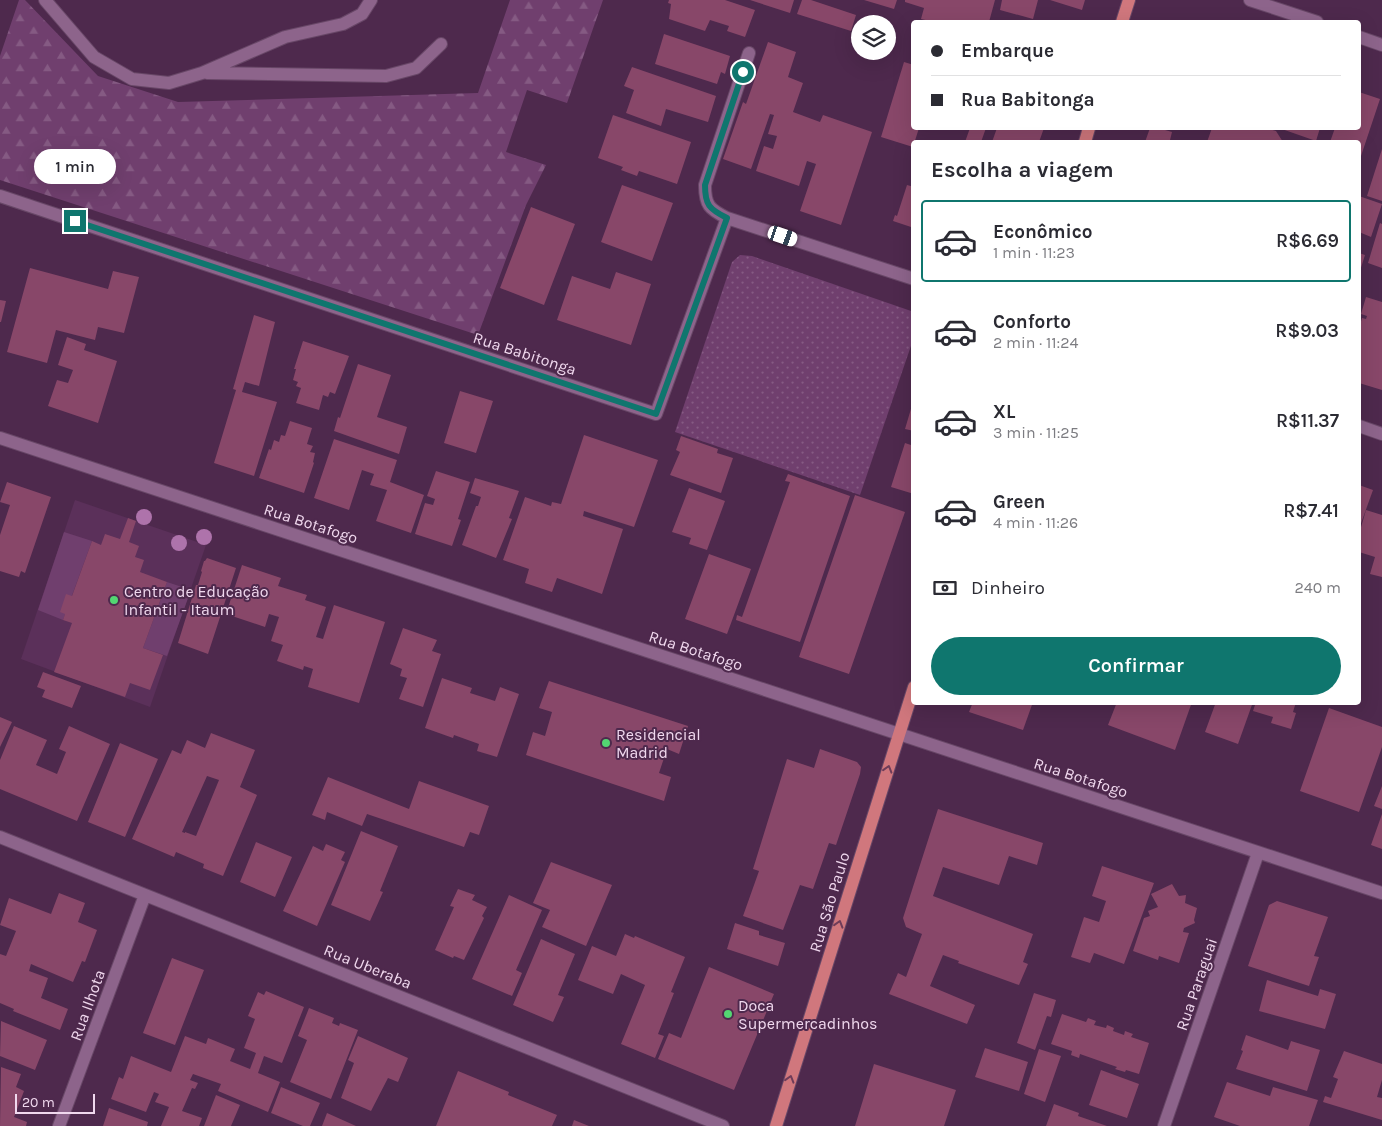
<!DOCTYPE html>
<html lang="pt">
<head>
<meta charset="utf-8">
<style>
  body { margin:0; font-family:Karla,sans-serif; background:#f7f7f7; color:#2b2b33; height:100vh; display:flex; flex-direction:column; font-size:19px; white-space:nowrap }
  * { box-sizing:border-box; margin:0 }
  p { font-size:16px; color:#7c7c81 }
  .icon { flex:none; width:28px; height:28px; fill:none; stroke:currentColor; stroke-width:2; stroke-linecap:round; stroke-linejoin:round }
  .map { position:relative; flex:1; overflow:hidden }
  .drawer { position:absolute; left:911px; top:140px; width:450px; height:565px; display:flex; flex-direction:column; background:#fff; border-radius:5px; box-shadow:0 5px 20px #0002 }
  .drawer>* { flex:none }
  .guide { position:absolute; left:911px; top:20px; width:450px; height:110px; border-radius:5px; box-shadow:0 5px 20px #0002; display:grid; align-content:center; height:110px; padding:0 20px; background:#fff }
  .controls { position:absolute; left:851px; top:15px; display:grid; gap:10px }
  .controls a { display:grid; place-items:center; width:45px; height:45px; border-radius:50%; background:#fff; box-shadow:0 5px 20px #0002; font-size:25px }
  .scale { position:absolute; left:15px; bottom:12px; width:80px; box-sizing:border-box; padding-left:5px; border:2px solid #f0d8ee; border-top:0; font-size:14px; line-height:18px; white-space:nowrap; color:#f0d8ee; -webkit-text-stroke:4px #4e294d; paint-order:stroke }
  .end { position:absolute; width:22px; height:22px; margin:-11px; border:6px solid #0f766e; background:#fff; box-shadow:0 0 0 2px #fff }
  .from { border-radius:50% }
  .bubble { position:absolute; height:35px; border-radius:18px; background:#fff; box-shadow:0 5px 20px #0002; font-size:16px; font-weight:600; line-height:35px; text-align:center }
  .car { position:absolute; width:15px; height:30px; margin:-15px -8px; border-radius:6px; box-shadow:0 0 4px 1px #0007; background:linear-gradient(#fff 24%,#345 0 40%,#fff 0 76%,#345 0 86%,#fff 0) }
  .guide b { display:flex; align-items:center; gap:18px; height:48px; font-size:19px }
  .guide b+b { border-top:1px solid #e1e1e2 }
  .guide i { width:12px; height:12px; background:#2b2b33 }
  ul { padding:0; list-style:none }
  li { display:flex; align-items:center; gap:15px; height:82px; margin:0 10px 8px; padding:0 10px; border:2px solid transparent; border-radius:5px }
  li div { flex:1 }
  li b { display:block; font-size:19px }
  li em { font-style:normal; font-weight:600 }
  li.selected { border-color:#0f766e }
  li>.icon { width:45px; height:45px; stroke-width:1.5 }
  h2 { padding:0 20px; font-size:22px; line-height:60px }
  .pay { display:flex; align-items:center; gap:12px; height:55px; padding:0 20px; font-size:19px }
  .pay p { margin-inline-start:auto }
  .button { display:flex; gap:10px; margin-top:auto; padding:10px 20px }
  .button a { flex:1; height:58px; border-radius:30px; background:#0f766e; color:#fff; font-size:20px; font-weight:600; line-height:58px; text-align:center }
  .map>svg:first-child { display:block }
</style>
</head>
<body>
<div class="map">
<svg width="1382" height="1126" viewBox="0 0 1382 1126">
  <defs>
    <pattern id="grass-dots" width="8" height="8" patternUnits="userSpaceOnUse" patternTransform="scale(1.25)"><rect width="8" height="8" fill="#703f6e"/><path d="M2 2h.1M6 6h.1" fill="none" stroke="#855a83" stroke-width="1.8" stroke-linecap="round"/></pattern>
    <pattern id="forest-firs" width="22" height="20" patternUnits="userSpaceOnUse" patternTransform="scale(1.25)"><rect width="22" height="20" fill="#703f6e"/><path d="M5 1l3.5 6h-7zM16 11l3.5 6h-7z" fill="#855a83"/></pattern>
  </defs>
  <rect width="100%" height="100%" fill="#4e294d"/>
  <path fill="#5b305a" d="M75,500l131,45 -56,162 -129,-48z"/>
  <path fill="url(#grass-dots)" d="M740,255l12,1 162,56v25l-54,158 -185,-63 57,-170z"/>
  <path fill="url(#forest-firs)" d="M19,0h6l73,76 80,26 300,-9 32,-93h93l-36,103 -40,-13 -21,62 40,13 -20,40 -48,130 -478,-155v-124z"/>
  <path fill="#703f6e" d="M64,532l28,9 -29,79 -25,-10z
    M167,582l24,8 -24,66 -24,-8z"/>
  <path fill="#884769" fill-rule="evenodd" d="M669,0h56l30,10 -10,27 -18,-6 2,-5 -19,-6 -5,11 -36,-12 2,-15 -3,-1z
    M750,0h44l-4,13z
    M802,0h9l45,15 -5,16 -54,-17z
    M864,0h33l-3,9z
    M905,0h90l-6,22h-55l-13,-3 3,-11 -19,-6z
    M1002,0h36l-5,19 -33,-9z
    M1050,0h35l-3,10z
    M664,34l66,22 -5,18 -4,-2 -4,12 -62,-20z
    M768,42l28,10 -8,25 15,6 -10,29 27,10 3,-7 49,17 -31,93 -41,-14 16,-47 -9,-3 -8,25 -43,-15 8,-25 9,3 4,-13 -9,-2 6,-19 -4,-1 -19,55 -28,-10 20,-57 3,2z
    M904,62l10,3v63h5l-6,19 -32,-10z
    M632,67l84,29 -8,26 -42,-13 -5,17 -35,-13 8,-23 -10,-4z
    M1359,92l21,7 -19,57 -2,-1v-13h-29l5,-14h24z
    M613,115l78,27 -14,42 -38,-13 -2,5 -16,-6 2,-3 -25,-9z
    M970,128h16l-5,14h-16z
    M997,128h47l-5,14h-47z
    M1150,128h8l14,4 -2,8 6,2h-31z
    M1212,128l44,1 10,-1 10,3 7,11h-76z
    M1279,128h41l-4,13z
    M1382,149v52l-15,-5z
    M622,185l51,18 -21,58 -51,-19z
    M907,185l7,2v41l-21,-7 2,-6 2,1z
    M1359,196l23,8 -11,33 -12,-5z
    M531,207l44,17 -31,81 -44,-17z
    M1380,223l2,1v44l-14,-5z
    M1359,253l6,2 -6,19z
    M30,268l78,21 5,-18 26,6 -15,56 -26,-6 -3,13 -39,-10 -9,33 -40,-11z
    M616,272l35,12 -20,61 -74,-25 15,-44 38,13z
    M1366,297l16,5v88l-23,-7v-55l3,-10 4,1 1,-3 -6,-2z
    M0,300l6,1 -5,21h-1z
    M254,315l21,7 -16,64 -14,-4 -3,10 35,10 -23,74 -40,-13 22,-73 -3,-1z
    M67,337l19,7 -2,6 33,11 -19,62 -50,-17 9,-26 11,3 5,-13 -15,-5z
    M303,341l46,15 -14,38 -5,-2 -2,5 -5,-2 -4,15 -23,-7 5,-15 -5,-2 2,-4 -5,-2 3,-11h-2z
    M358,364l33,11 -14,42 30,10 -8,27 -65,-23 4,-14 2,1z
    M460,391l33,10 -17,52 -32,-10z
    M913,402h1v29l-9,-2z
    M290,421l22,7 -5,16 6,2 -3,6 5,1 -2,9 1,1 -10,30 -45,-15 10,-29 2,1 3,-10 5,2 2,-7 4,1z
    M584,435l74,25 -24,67 -50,-16 -1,5 40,13 -21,65 -45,-16 -5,14 -27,-9 4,-14 -26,-9 22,-63 26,9 1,-4 9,2z
    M681,436l37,13 -1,4 16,5 -12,35 -51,-18 10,-23 -4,-2z
    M334,439l63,21 -7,22 34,13 -13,38 -35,-12 11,-31 -17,-5 4,-11 -12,-4 -13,40 -35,-12z
    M905,443l9,3v48l-23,-7z
    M436,471l34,11 -12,37 3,1 -9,26 -37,-12 10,-31 8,2 2,-6 -8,-3z
    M788,474l62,22 -50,146 -64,-22 1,-5 5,2 48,-135 -5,-1z
    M475,478l44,13 -10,27 3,1 -16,39 -34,-13 14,-39h2l3,-9 -11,-4z
    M7,482l44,15 -26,76 -4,-2 -2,6 -19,-6v-36l10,-30 -10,-3z
    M1359,485l14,5 -14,39z
    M689,488l36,13 -18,49 -18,-6 2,-6 -19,-6z
    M855,495l50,17 -56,162 -50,-17z
    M1366,510l16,5v62l-12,-3 5,-17 -16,-5v-18z
    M128,518l8,3 -7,21 10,4 -4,11 9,3 -4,12 27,10 -24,66 20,7 -13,35 -20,-7 -5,14 -71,-25 18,-49 -9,-3 2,-6 -5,-2 6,-18 6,2 20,-55 9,4 4,-11 15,5z
    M709,554l42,15 -24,65 -42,-15z
    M207,558l29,10 -28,86 -30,-11 18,-58h2l4,-13 -1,-1 3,-10h1z
    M242,565l39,13 -3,8 29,9 -2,5 21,7 -10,30 7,2 11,-34 51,17 -26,81 -51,-16 5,-18 -9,-3 -1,4 -26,-9 6,-16 -12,-4 8,-24 -10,-3 -4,13 -39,-13z
    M403,628l34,12 -5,11 9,3 -18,53 -24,-8 8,-21 -7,-2 2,-7 -12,-5z
    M43,672l38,14 -9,22 -30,-11 3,-7 -8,-3z
    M442,678l30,10 -2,5 25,8 5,-14 19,7 -22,63 -20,-6 2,-7 -25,-9 -1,3 -28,-10z
    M549,681l139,45 -9,28 -12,-5 -8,24 12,4 -7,24 -138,-46 7,-23 12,4 7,-24 -13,-4z
    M973,702h60l-10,28 -54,-18z
    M1117,702h75l-17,48 -67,-25z
    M1216,702h37l-15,42 -33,-12z
    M1256,702h40l-3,10 3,1 -5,16 -20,-6 2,-6 -20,-6z
    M1329,708l53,19v20l-23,65 -59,-21z
    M0,717l12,5 -12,25z
    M14,726l33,14 -11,25 21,9 9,-22 -7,-3 10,-23 41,18 -33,77 -77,-32v-29z
    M211,733l44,17 -15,37 17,8 -34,81 -20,-8 1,-4 -28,-12 -2,5 -42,-18 40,-89 9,4 6,-14 18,8zM207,776l12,4 -23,56 -11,-4v1l-3,-1z
    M120,743l38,16 -33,78 -37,-15z
    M820,749l37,13 4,5 -1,7 -24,71 -7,-2 -16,46 -13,-4 -17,45 -40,-14 16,-45 -6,-2 34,-110 27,9z
    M328,777l81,32 10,-28 70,25 -10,29 -9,-3 -6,15 -97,-33 -5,12 -35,-14 -2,8 -13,-5z
    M1382,786v23l-8,-3z
    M938,809l105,34 -6,22 -28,-9 -10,29 -56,-18 -10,29 100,38 -10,28 5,2 -9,21 -61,-22 1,-2 -16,-6 -13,31 45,19 -8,19 -78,-30 9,-21 8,4 16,-43 -16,-7 -3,-9z
    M1382,814v35l-11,-4z
    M361,831l37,15 -18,45 3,1 -13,29 -39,-16z
    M256,842l36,15 -17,40 -35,-15z
    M326,844l19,8 -4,8 4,2 -28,64 -34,-15 30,-65 10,5z
    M551,862l61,23 -26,61 -44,-19 8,-17 -17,-7z
    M1102,866l52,17 -30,81 -30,-11 -4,10 -19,-6 13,-40 15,5 7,-21 -14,-5z
    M1172,884l7,12 7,-1 -1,8 12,5 -3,12 1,3 -11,5 -1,4 6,1 -10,30 -20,-7 -1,4 -25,-9 11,-33 6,-2 -2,-5 10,-4 -7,-13z
    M458,889l17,6 -3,5 15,7 -5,9 2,2 -20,42 -10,-4 -1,2 -18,-8 19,-43 -4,-1z
    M59,893l26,10 -7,19 19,8 -12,32 -3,-1 -9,21 -42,-18 -2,7 19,7 -7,20 27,11 -8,21 -47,-19 1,-2 -14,-6v-49l6,2 10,-25 -16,-6 9,-27 42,16z
    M509,895l33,15 -26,60 6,3 -10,23 -40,-17z
    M1277,901l51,16 -14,39 5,1 -10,29 -61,-20 21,-61z
    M735,923l24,8v4l26,8 -7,23 -51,-17z
    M625,934l9,4 1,-2 50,21 -14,35 3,1 -16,41 6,2 -9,22 -34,-14 24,-59 -24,-11 -8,20 -35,-14 14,-34 24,10z
    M541,939l34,15 -17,41 6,2 -11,25 -40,-17z
    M172,958l32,12 -29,75 -32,-12z
    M709,967l65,27 -40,96 -76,-31 11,-26 12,5z
    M1267,980l51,16 2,-7 16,5 -11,35 -66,-18z
    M266,991l38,16 -22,56 -18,-7 -6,17 22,9 -12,30 -50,-21 3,-7 -28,-10 -3,6 8,3 -3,6 -3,-1 -10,23 20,7 -3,8h-38l8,-19 -14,-5 4,-8 -5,-2 -8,20 -35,-13 8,-22 4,2 8,-23 40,16 14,-36 21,8 2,-6 27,11 -5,12 20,8 6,-16 -12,-5 11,-29 -7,-3 10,-24 6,3z
    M1034,993l22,7 -5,17 -4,-1 -12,34 -18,-7z
    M309,1008l25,10 -2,5 7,3 1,-3 18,7 -27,69 -41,-17 17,-42 -9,-4z
    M1062,1014l24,8 2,-4 8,3 -2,4 12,3 1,-3 7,3 -1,3 11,4 1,-4 8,3 -2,3 18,6 -10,31 -13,-4 -1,2 -10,-3 2,-2 -37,-13 -1,4 -8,-3 1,-4 -21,-7z
    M1,1021l46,19 -12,30 -35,-14z
    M1246,1035l42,15 3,-9 29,9 -13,41 -71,-22 7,-18 -2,-1z
    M358,1036l50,22 -10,24 -10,-4 -17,33 -30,-13 13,-35 -6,-3z
    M985,1048l43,14 -9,29 -44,-14z
    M1039,1049l22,7 -16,46 -21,-8z
    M1344,1051l38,13v16l-5,17 5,1v22l-59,-18 2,-6 6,2 7,-19 -5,-2z
    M874,1064l82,26 -12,36h-89z
    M1,1067l20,7 -5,13 8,4 -10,26 13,5 -1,4h-26z
    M1101,1070l38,14 -12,34 -38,-13z
    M458,1071l51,21 -1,3 49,20 -5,11h-116z
    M1227,1082l43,14 3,-9 45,13 -9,26h-69l-26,-9z
    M281,1087l39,16 -10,23h-7l-32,-13z
    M216,1095l24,10 -9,21h-27z
    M1054,1104l25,9 -1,3 29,10h-61z
    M109,1108l39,14 -1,4h-44z
    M327,1113l29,13h-34z
    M574,1120l15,6h-17z"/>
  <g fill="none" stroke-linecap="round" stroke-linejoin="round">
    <defs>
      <path id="minor" d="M45,0l49,57 38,22 37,4 33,-10 83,-36 58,-13 19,-10 9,-14
        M1250,0l67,22
        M1359,37l23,8
        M207,73l179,3 30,-8 25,-24
        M0,196l656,218 71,-196 187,61
        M727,218c-18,-9 -22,-13 -22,-33l44,-132
        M1359,426l23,8
        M0,438l1382,455
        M0,837l723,289
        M59,1126l86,-231
        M1164,1126l94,-273"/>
      <path id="major" d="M1122,22l7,-22
        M1085,142l4,-14
        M776,1126l138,-439"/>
    </defs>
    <use href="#minor" stroke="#684767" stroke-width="14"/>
    <use href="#major" stroke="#684767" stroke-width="14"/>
    <use href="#minor" stroke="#8d648b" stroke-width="12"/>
    <use href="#major" stroke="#d0777d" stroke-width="12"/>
  </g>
  <g fill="#ae73ab">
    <circle cx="144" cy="517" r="8"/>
    <circle cx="204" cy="537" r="8"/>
    <circle cx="179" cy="543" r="8"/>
  </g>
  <defs><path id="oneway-chevron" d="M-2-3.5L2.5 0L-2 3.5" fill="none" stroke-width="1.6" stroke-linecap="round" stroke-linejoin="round" transform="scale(1.25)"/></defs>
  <g stroke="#6e3c59">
    <use href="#oneway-chevron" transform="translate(888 769) rotate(-73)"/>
    <use href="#oneway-chevron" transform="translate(839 924) rotate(-73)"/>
    <use href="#oneway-chevron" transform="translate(790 1079) rotate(-73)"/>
  </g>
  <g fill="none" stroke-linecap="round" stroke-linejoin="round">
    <path stroke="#0f766e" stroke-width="6" d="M75,221l581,193 71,-196c-18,-9 -22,-13 -22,-33l38,-113"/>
  </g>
  <g fill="#53d672" stroke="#4e294d" stroke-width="2">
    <circle cx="114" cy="600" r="5"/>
    <circle cx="606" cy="743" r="5"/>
    <circle cx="728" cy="1014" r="5"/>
  </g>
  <g text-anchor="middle" stroke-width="4" stroke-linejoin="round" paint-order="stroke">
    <g font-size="16" fill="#f0d8ee" stroke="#4e294d">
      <text transform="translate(525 353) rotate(18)" y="6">Rua Babitonga</text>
      <text transform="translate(311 523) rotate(18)" y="6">Rua Botafogo</text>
      <text transform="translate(696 650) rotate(18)" y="6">Rua Botafogo</text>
      <text transform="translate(1081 777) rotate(18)" y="6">Rua Botafogo</text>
      <text transform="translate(829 902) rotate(-73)" y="6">Rua São Paulo</text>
      <text transform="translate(368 966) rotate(22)" y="6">Rua Uberaba</text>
      <text transform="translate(1196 984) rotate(-71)" y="6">Rua Paraguai</text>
      <text transform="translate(87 1005) rotate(-70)" y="6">Rua Ilhota</text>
    </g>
    <g font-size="16" fill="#f0d8ee" stroke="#4e294d" text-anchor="start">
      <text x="124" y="597">Centro de Educação<tspan x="124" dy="18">Infantil - Itaum</tspan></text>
      <text x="616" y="740">Residencial<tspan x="616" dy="18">Madrid</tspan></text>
      <text x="738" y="1011">Doca<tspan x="738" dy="18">Supermercadinhos</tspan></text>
    </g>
  </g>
</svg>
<div class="controls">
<a><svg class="icon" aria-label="layers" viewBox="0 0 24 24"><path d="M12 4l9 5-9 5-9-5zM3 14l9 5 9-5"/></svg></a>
</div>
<div class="scale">20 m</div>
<i class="end from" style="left:743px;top:72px"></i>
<i class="end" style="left:75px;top:221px"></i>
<div class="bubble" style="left:34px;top:149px;width:82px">1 min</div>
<i class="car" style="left:783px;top:236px;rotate:109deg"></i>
<div class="guide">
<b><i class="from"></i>Embarque</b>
<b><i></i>Rua Babitonga</b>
</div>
<section class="drawer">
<h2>Escolha a viagem</h2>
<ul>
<li class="selected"><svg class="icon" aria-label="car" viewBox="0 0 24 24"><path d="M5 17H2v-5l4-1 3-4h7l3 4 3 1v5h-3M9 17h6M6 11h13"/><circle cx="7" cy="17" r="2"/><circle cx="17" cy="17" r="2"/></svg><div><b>Econômico</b><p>1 min · 11:23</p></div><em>R$6.69</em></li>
<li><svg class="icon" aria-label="car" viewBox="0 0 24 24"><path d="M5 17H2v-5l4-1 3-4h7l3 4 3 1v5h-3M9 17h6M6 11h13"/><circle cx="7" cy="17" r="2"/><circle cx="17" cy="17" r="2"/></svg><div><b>Conforto</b><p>2 min · 11:24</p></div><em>R$9.03</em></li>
<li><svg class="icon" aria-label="car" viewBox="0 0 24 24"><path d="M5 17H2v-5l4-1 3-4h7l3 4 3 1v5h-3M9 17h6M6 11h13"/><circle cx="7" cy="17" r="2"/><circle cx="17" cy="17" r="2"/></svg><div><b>XL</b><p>3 min · 11:25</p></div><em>R$11.37</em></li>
<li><svg class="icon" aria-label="car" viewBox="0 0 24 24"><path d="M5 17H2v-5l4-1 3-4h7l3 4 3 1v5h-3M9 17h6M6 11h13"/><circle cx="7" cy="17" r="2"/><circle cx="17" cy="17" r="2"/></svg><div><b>Green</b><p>4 min · 11:26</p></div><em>R$7.41</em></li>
</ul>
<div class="pay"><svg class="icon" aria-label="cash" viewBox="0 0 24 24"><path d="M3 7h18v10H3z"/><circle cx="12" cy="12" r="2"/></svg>Dinheiro<p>240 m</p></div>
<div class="button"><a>Confirmar</a></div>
</section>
</div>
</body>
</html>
